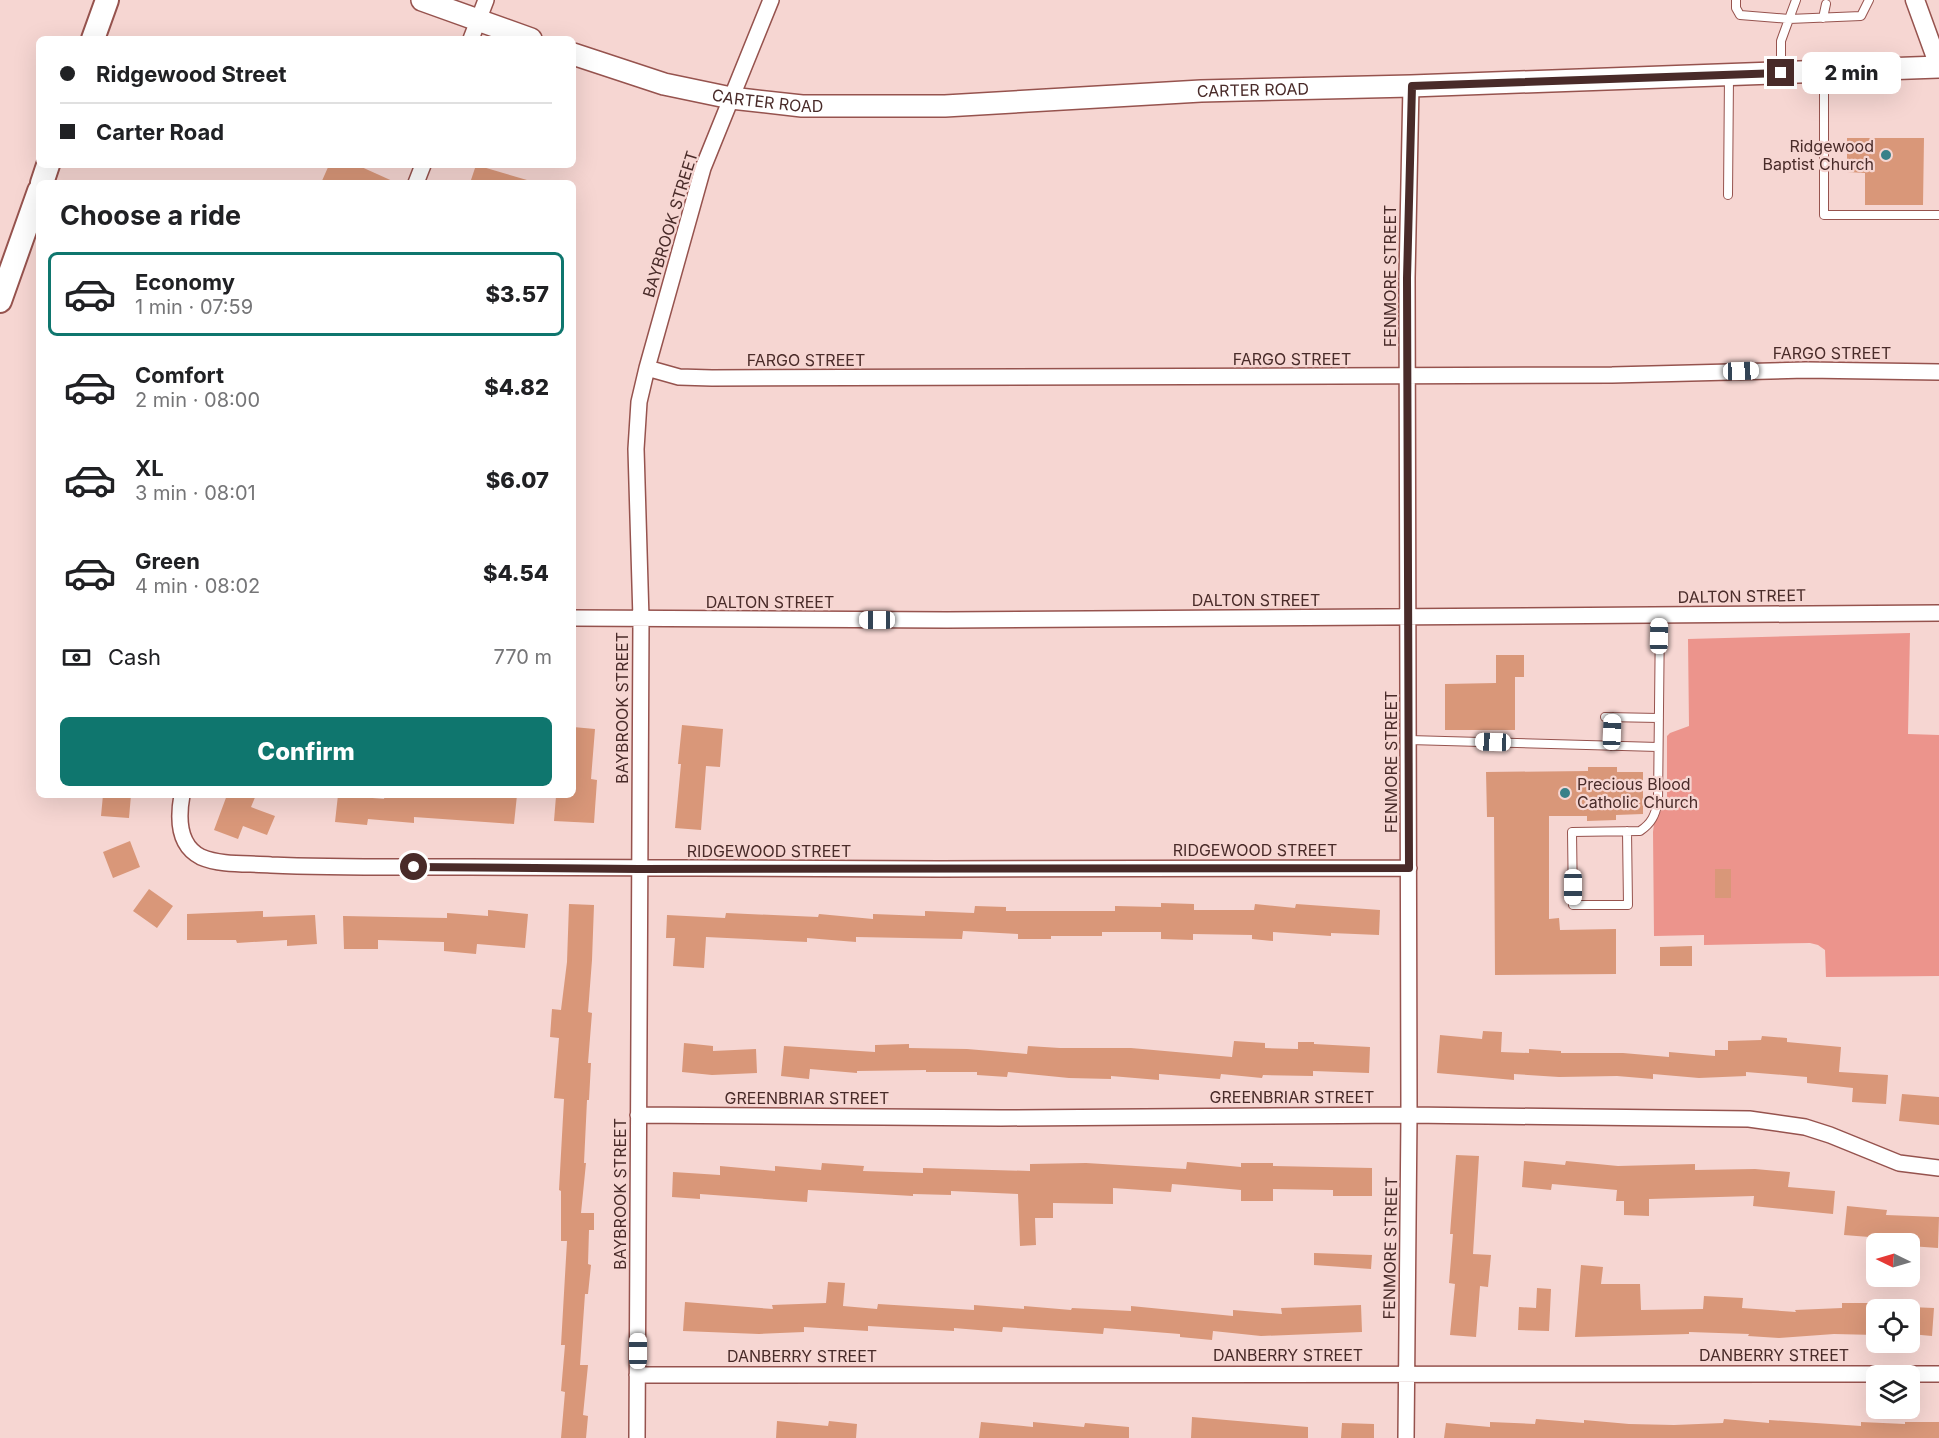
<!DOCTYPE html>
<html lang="en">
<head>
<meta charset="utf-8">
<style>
  body { margin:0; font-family:Inter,sans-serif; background:#f2f2f2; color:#202124; height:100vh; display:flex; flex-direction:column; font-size:22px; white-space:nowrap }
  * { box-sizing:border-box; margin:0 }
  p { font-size:20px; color:#757577 }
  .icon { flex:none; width:33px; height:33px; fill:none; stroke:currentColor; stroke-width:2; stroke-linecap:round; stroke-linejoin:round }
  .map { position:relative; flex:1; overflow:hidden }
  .sheet { position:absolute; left:36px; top:180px; width:540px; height:618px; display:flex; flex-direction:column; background:#fff; border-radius:9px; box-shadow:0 6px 24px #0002 }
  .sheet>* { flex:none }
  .banner { position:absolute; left:36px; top:36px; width:540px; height:132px; border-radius:9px; box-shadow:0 6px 24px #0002; display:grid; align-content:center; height:132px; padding:0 24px; background:#fff }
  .needle { width:39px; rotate:275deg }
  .buttons { position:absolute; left:1866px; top:1233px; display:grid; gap:12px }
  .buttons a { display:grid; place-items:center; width:54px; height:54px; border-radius:9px; background:#fff; box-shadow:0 6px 24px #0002; font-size:30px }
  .end { position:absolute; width:27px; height:27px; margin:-14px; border:8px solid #492b29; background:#fff; box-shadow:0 0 0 3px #fff }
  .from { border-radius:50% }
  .bubble { position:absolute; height:42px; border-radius:9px; background:#fff; box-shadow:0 6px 24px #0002; font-size:20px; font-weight:800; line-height:42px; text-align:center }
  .car { position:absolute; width:18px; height:36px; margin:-18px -9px; border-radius:8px; box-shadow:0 0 4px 2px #0007; background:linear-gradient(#fff 24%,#345 0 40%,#fff 0 76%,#345 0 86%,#fff 0) }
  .banner b { display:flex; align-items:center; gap:21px; height:57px; font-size:22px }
  .banner b+b { border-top:2px solid #e0e0e0 }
  .banner i { width:15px; height:15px; background:#202124 }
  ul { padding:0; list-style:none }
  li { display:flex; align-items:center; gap:18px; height:84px; margin:0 12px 9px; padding:0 12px; border:3px solid transparent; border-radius:9px }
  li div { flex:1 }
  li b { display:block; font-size:22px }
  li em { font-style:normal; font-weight:800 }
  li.selected { border-color:#0f766e }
  li>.icon { width:54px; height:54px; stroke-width:1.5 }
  h2 { padding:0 24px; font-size:27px; line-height:72px }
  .pay { display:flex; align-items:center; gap:15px; height:66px; padding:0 24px; font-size:22px }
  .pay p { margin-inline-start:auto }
  .action { display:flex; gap:12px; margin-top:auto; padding:12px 24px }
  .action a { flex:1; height:69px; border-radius:9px; background:#0f766e; color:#fff; font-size:24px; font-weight:800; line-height:69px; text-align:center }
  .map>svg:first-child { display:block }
</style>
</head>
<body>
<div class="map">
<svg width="1939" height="1438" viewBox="0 0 1939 1438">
  <rect width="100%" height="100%" fill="#f6d6d2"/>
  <path fill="#ec948c" d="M1910,633l-2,101 31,1v241l-113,1 -1,-27 -7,-5 -8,-2 -106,2v-10l-50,1 -1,-104 1,-8 13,-25v-63l3,-3 19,-7 -1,-87z"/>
  <path fill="#d99779" d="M1847,138h77l-1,67h-58v-32l-18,-1z
    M329,165h28l40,18h-76z
    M476,165l51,15 -1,3h-56z
    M1496,655h28v22h-9v53h-70v-46l51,-1z
    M682,725l41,4 -3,38 -14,-1 -5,64 -26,-2 6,-64h-3z
    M573,727l22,2 -4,50 6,1 -3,43 -40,-2 2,-25 17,-1z
    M1588,767h29v5h26v42l-27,1v5l-29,1v-5h-38v103l10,-1 1,12 56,-1v45l-121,1 -1,-158h-7l-1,-45 102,-1z
    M103,795h28l-2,23 -28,-2z
    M227,795h29l-5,12 24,9 -8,19 -24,-9 -5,13 -24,-9z
    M338,795l46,4 1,-4h132l-3,29 -100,-7v6l-46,-4 -1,6 -32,-3z
    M130,841l10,26 -27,11 -10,-26z
    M1715,869h16v29h-16z
    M149,889l24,17 -16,22 -24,-17z
    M1161,903l33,1v6h60l1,-6 40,4 1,-4 84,6 -1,25 -48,-2v3l-58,-4v9l-21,-2v-4l-59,-1v6l-32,-1v-7h-59v4h-51v3h-33v-5l-55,-3 -1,8 -106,-2v5l-49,-4v4l-101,-5 -2,31 -31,-2 2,-28h-9l1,-23 58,3 1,-5 92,4 1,-3 54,5v-5l52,2v-5l49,2 1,-7 31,1v4h109v-5l46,1z
    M569,904l25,1 -2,55 -4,52 4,1 -4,50h3l-2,37h-2l-3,63h2l-5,50h13v17h-5l-1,34 3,1 -3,29h-3l-5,71h8l-5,50 5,1 -2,22h-25l4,-46 -4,-1 4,-46h-4l6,-104h-6v-50l-2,-1 5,-91 -10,-1 5,-60 -9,-1 2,-28 9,1 6,-48z
    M488,910l40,4 -3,34 -48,-4 -1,10 -32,-3v-9l-66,-2v9h-34l-1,-33 104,2v-5l41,3z
    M263,911v6l52,-2 2,29 -30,2v-6l-50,3 -1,-3h-49v-26z
    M1692,946v20h-32v-19z
    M1483,1031l19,1 -1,20 28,1v-4l32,2v2h62l46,4v-5l46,4v-6h13v-9l33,-1 1,-4 25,2v4l54,5 -2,25 49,3 -2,29 -34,-2 1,-14 -46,-5v-6l-61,-5v4l-47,2 -46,-4v5l-36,-3 -58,1 -45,-3v6l-77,-7 3,-38 42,4z
    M1234,1041l31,2v5l33,1v-7h16v2l56,3 -1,26 -56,-2v5l-50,-1 -1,3 -41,-4 -1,5 -61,-5v6l-48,-4v3l-42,-1 -61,-6 -1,5 -30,-2v-3h-51v-2l-69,1v2l-47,-4 -1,10 -28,-3 3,-30 91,6v-7l34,-1v4l58,1 60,5 1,-8 32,2h71l101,9z
    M684,1043l29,3v5l43,-2 1,24 -45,2 -30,-3z
    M1902,1094l37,3v28l-40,-4z
    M1456,1155l23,1 -6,98 18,1 -3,32 -8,-1 -4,51 -26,-2 5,-51 -6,-1 4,-49h-3z
    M1524,1161l41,4 1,-4 52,5 77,-2v6l60,-1 35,3 -2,15 47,4 -2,23 -80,-8 1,-10 -105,3v17l-25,-1v-14h-8l1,-11 -65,-6 -1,6 -29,-3z
    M1187,1162l54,5v-4h32v3l99,2v28h-39v-6l-60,-1v12h-32v-11l-69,-6 -1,8 -58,-4v16l-60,-1v15h-18l1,27 -16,1 -2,-52 -67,-3v4l-38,-1v2l-105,-6 -1,12 -107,-8v5l-28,-2 1,-25 47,3v-9l55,5v-5l46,4 1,-7 42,3 -1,5 60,2v-5l107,3v-7l56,-1 100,6z
    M1847,1206l40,4 -1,5 53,2 -1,31 -28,-2v-2h-15v-5l-51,-4z
    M1314,1253l58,2 -1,14 -57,-4z
    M1581,1265l22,2 -2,17h39l1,26 62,-1 1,-13 39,2 -1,10 54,4 -1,-2 47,-2v-5h34v32l-42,-1 -55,4 -31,-2 1,-2 -60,-2v2l-114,3z
    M828,1282l17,1 -2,23 34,3 1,-5 96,6v-5l50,4v-3l47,4 1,-2 59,3v-5l102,10v-6l49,4 -1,-6 80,-3 1,27 -101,4 -48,-5 -1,9 -32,-3v-3l-76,-6 -1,6 -100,-7 -1,5 -48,-4v3l-86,-5v5l-64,-4v5l-45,2 -76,-3 2,-29 88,7 -1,-4 54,-2z
    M1537,1288l14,1 -2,42 -31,-1 1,-23 17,1z
    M1910,1307l24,1 -2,28 -22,-2z
    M1192,1417l116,10v11h-117z
    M1536,1419l48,4v-3l45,4 45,1 49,-2 1,-4 45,4v-3l92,6v-4l44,2v-2h34v16h-495l2,-15 44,4v-5l45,2z
    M777,1421l51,5 1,-5 28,3 -1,14h-80z
    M981,1422l52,5v-5l51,5 1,-4 44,4v11h-150z
    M1342,1423l32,1v14h-33z"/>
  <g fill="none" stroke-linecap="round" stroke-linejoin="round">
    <defs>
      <path id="service" d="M1736,0v8l4,7 49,4 -8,22v30
        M1796,0l-7,19 72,-3 8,-16
        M1823,18l3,-14
        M1824,74v141h115
        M1728,195l1,-119
        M1605,717l54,1
        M1409,740l249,7
        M1611,746l2,-29
        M1627,831l1,74h-55l-1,-73 68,-1c12,-8 15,-16 18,-29l2,-187"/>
      <path id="minor" d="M471,39l15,-39
        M416,183l7,-18
        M647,368l32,9 33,1 900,-3 194,-5 133,2
        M573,618l374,2 992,-7
        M182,795c-4,22 -5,50 19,62 21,9 48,6 70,8 66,3 133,2 199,2 313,3 626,2 939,1
        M638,1115l363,3 408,-3 340,4 56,8 25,8 69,28 40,5
        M637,1375l1302,-1
        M637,1438l4,-819 -5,-170 3,-47 8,-34 56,-200 68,-168
        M1406,1438l3,-323 -2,-837 4,-192"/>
      <path id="tertiary" d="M1915,0l24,66"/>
      <g id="secondary">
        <path d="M422,0l109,39"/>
        <path id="s1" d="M573,54l91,30 67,14 71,8h143l256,-15 210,-5 528,-19"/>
      </g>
      <path id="primary" d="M93,39l14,-39
        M42,183l6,-18
        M0,301l39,-110"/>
    </defs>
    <use href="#service" stroke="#96534e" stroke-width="10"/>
    <use href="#minor" stroke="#96534e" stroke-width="18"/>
    <use href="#tertiary" stroke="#96534e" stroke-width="21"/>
    <use href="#secondary" stroke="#96534e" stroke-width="24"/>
    <use href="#primary" stroke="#96534e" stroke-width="26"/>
    <use href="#service" stroke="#fff" stroke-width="8"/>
    <use href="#minor" stroke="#fff" stroke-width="15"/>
    <use href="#tertiary" stroke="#fff" stroke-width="18"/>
    <use href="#secondary" stroke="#fff" stroke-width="21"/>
    <use href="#primary" stroke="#fff" stroke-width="22"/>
  </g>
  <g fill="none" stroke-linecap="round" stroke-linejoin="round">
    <path stroke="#492b29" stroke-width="8" d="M414,867l225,2 770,-1 -2,-590 5,-192 369,-13"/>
  </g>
  <g fill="#398189" stroke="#f6d6d2" stroke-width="2">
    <circle cx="1886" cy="155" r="6"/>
    <circle cx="1565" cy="793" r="6"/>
  </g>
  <g text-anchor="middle" stroke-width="4.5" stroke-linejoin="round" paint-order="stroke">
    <g font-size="16" fill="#492b29" stroke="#f6d6d2">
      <text dy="6" stroke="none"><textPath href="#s1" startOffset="687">CARTER ROAD</textPath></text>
      <text dy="6" stroke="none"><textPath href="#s1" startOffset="201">CARTER ROAD</textPath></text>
      <text transform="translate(670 224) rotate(-73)" y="6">BAYBROOK STREET</text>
      <text transform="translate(1390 276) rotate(-90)" y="6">FENMORE STREET</text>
      <text x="1832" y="359">FARGO STREET</text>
      <text x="1292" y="365">FARGO STREET</text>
      <text x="806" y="366">FARGO STREET</text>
      <text transform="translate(1742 596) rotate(-1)" y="6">DALTON STREET</text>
      <text x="1256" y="606">DALTON STREET</text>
      <text x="770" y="608">DALTON STREET</text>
      <text transform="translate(622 708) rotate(-90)" y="6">BAYBROOK STREET</text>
      <text transform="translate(1391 762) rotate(-90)" y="6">FENMORE STREET</text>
      <text x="1255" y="856">RIDGEWOOD STREET</text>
      <text x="769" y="857">RIDGEWOOD STREET</text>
      <text x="1292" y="1103">GREENBRIAR STREET</text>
      <text x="807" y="1104">GREENBRIAR STREET</text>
      <text transform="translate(620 1194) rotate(-90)" y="6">BAYBROOK STREET</text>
      <text transform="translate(1390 1248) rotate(-89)" y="6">FENMORE STREET</text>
      <text x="1288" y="1361">DANBERRY STREET</text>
      <text x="1774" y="1361">DANBERRY STREET</text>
      <text x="802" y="1362">DANBERRY STREET</text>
    </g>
    <g font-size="16" fill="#492b29" stroke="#f6d6d2" text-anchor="end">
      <text x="1874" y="152">Ridgewood<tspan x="1874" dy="18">Baptist Church</tspan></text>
      <text x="1577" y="790" text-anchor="start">Precious Blood<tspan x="1577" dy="18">Catholic Church</tspan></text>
    </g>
  </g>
</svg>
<div class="buttons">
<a><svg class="needle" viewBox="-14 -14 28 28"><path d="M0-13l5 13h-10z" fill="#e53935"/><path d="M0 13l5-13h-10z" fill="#757577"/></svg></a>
<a><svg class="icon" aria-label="locate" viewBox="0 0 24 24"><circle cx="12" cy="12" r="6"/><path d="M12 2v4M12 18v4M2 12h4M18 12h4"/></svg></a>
<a><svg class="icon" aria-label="layers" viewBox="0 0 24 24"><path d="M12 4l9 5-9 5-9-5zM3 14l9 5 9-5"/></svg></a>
</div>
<i class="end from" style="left:414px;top:867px"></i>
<i class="end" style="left:1781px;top:73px"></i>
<div class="bubble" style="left:1802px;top:52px;width:99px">2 min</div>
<i class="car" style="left:1741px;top:371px;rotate:88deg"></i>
<i class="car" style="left:877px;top:620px;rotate:270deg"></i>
<i class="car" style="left:1659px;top:636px;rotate:1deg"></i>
<i class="car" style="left:1612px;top:732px;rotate:2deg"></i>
<i class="car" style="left:1493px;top:742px;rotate:272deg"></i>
<i class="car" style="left:1573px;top:887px;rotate:180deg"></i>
<i class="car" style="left:638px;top:1351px;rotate:0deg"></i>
<div class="banner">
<b><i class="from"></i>Ridgewood Street</b>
<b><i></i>Carter Road</b>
</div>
<section class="sheet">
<h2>Choose a ride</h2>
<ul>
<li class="selected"><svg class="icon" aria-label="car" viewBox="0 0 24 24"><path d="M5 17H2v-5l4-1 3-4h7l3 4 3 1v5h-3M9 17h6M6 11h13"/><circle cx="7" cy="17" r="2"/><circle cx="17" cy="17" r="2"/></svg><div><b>Economy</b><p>1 min · 07:59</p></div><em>$3.57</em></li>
<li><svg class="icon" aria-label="car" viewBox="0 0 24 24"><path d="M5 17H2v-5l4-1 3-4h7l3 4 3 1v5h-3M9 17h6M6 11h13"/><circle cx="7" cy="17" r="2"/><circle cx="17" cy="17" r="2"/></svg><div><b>Comfort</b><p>2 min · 08:00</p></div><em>$4.82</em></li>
<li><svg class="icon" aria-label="car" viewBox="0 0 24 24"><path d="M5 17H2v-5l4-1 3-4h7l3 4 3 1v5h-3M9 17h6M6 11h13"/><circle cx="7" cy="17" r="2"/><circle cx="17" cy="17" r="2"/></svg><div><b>XL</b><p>3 min · 08:01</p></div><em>$6.07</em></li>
<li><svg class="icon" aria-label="car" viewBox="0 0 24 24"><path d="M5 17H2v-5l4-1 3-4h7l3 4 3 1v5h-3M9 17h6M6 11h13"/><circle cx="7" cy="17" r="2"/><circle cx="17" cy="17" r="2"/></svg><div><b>Green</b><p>4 min · 08:02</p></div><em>$4.54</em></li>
</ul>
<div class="pay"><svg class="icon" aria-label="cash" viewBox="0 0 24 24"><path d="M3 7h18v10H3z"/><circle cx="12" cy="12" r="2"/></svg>Cash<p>770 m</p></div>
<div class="action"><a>Confirm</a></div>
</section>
</div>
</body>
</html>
